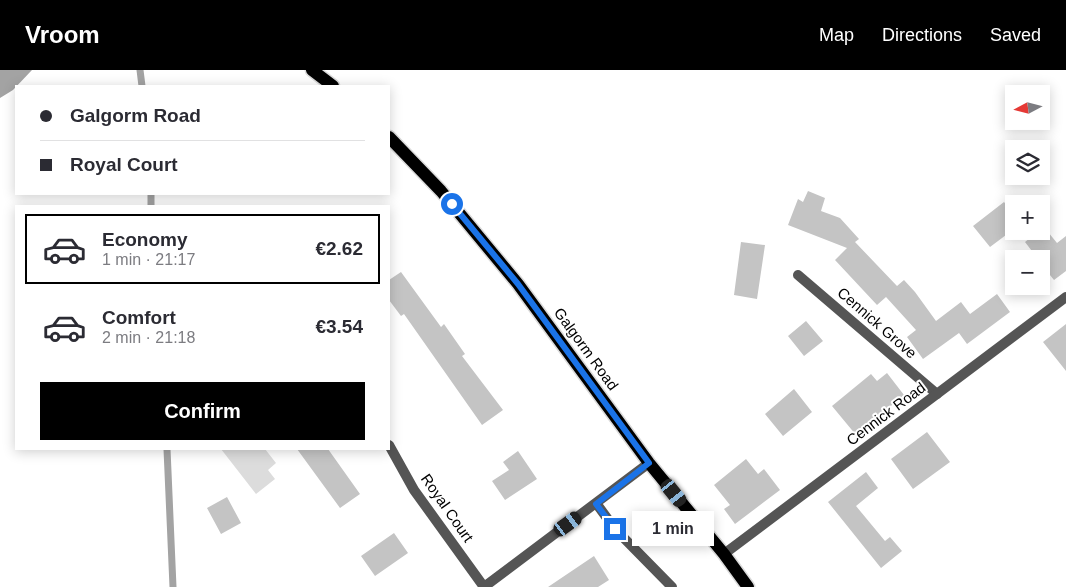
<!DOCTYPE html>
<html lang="en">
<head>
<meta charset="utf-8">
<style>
  body { margin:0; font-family:Arial,sans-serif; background:#f2f2f3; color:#2b2b33; height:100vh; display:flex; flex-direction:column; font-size:19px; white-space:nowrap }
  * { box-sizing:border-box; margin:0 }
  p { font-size:16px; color:#7c7c81 }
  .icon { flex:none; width:28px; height:28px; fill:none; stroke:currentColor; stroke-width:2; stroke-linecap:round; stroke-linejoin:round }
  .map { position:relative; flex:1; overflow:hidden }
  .sheet { position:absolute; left:15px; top:135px; width:375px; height:245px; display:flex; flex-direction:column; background:#fff; border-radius:0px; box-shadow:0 2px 12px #0003 }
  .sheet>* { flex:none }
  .hud { position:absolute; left:15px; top:15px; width:375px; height:110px; border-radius:0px; box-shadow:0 2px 12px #0003; display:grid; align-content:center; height:110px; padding:0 25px; background:#fff }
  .needle { width:32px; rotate:263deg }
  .tools { position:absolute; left:1005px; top:15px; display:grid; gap:10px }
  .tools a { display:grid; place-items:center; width:45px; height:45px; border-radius:0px; background:#fff; box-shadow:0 2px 12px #0003; font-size:25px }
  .end { position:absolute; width:22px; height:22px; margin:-11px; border:6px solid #1a73e8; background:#fff; box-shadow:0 0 0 2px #fff }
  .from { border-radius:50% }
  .bubble { position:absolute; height:35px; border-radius:0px; background:#fff; box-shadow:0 2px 12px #0003; font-size:16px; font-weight:600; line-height:35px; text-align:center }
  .car { position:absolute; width:15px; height:30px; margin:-15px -8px; border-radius:6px; box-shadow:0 0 4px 1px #0007; background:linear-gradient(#222 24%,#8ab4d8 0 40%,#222 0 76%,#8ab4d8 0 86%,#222 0) }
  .hud b { display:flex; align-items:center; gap:18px; height:48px; font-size:19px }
  .hud b+b { border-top:1px solid #e1e1e2 }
  .hud i { width:12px; height:12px; background:#2b2b33 }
  ul { padding:9px 0 0; list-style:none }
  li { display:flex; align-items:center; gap:15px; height:70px; margin:0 10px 8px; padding:0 15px; border:2px solid transparent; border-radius:0px }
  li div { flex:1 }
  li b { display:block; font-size:19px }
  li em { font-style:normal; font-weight:600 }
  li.active { border-color:#000 }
  li>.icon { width:45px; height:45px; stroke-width:1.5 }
  .cta { display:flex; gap:10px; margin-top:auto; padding:10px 25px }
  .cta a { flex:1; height:58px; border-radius:0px; background:#000; color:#fff; font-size:20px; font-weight:600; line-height:58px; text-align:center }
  header { display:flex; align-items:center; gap:30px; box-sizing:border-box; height:70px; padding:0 25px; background:#000; color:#fff }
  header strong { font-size:24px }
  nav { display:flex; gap:28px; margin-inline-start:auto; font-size:18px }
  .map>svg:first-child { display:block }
</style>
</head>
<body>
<header>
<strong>Vroom</strong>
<nav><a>Map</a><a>Directions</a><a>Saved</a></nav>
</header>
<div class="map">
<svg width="1066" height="517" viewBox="0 0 1066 517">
  <rect width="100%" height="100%" fill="#fff"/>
  <path fill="#dcdcdc" d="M221,379h44l11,14 -8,7 7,9 -19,15z"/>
  <path fill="#a3a3a3" d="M0,0h32l-19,20 -13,8z"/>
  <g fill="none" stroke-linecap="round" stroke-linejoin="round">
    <path stroke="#a3a3a3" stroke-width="7" d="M140,0l2,16
      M151,124v12
      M167,379l6,138"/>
  </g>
  <path fill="#c4c4c4" d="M808,121l17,7 -4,13 19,7 19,21 -4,3 42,44 7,-6 11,12 21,29 25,-19 9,12 27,-20 13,18 -43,32 -8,-11 -36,26 -16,-22 9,-7 -30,-33 -9,8 -42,-45 12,-12 -59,-23 10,-26 5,3z
    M1004,132l10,12v15l-24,18 -17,-21z
    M1044,157l13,16 9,-7v35l-12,9 -13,-16v-5h-3l-13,-17 14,-11h2z
    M741,172l24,3 -8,54 -23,-4z
    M401,202l40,55 3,-3 21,30 -3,2 41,54 -21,15 -78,-111 -3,2 -12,-16v-20z
    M806,251l17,20 -19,15 -16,-20z
    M1066,254v47l-23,-29z
    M887,303l17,22 -48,40 -24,-29 39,-32 6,7z
    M794,319l18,23 -29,24 -18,-22z
    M927,362l23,30 -37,27 -22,-30z
    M297,379h31l32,45 -20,14z
    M518,381l19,28 -32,21 -13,-19 17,-11 -6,-8z
    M746,389l12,15 6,-5 16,21 -45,34 -11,-15 6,-4 -16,-20z
    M866,402l12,16 -22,18 29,35 5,-4 12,14 -21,17 -53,-66z
    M227,427l14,26 -20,11 -14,-26z
    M394,463l14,20 -33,23 -14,-20z
    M594,486l15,24 -11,7h-50z"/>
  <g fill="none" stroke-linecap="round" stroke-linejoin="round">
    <defs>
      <path id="primary" d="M312,0l21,16
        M389,67l52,54 77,93 131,179 75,91 24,33"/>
    </defs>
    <use href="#primary" stroke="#dbdbdb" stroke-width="15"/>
    <path stroke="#555" stroke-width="10" d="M798,205l139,119
      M389,375l25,45 70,97
      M596,433l19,26 57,58
      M484,517l165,-124"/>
    <path stroke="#555" stroke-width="10" d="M724,484l342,-257"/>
    <use href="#primary" stroke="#000" stroke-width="12"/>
  </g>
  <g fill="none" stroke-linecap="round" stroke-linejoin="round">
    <path stroke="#1a73e8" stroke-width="6" d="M452,134l66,80 131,179 -53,41 19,25"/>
  </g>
  <g text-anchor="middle" stroke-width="4" stroke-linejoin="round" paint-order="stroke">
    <g font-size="15" fill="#000" stroke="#fff">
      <text transform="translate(877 253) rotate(41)" y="5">Cennick Grove</text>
      <text transform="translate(586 279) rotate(54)" y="5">Galgorm Road</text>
      <text transform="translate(886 344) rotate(-37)" y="5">Cennick Road</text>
      <text transform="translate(447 438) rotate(55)" y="5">Royal Court</text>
    </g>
  </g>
</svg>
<div class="tools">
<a><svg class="needle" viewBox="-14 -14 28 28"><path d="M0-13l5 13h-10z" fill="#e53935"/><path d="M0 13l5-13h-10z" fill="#7c7c81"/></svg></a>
<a><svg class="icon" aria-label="layers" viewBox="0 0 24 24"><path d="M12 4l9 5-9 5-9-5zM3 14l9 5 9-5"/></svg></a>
<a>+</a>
<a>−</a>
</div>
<i class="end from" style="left:452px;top:134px"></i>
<i class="end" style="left:615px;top:459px"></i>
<div class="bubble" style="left:632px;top:441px;width:82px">1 min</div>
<i class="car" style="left:674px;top:423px;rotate:141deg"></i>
<i class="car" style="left:568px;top:454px;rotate:54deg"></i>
<div class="hud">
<b><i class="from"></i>Galgorm Road</b>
<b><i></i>Royal Court</b>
</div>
<section class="sheet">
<ul>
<li class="active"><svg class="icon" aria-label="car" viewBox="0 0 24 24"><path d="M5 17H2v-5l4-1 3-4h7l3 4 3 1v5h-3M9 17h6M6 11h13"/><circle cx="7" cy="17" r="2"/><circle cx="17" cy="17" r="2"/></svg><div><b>Economy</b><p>1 min · 21:17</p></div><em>€2.62</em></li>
<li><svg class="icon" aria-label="car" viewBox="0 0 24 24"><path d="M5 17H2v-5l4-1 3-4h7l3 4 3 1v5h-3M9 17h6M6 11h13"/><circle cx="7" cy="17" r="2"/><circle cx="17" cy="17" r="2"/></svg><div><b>Comfort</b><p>2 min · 21:18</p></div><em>€3.54</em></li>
</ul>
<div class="cta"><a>Confirm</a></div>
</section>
</div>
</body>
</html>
